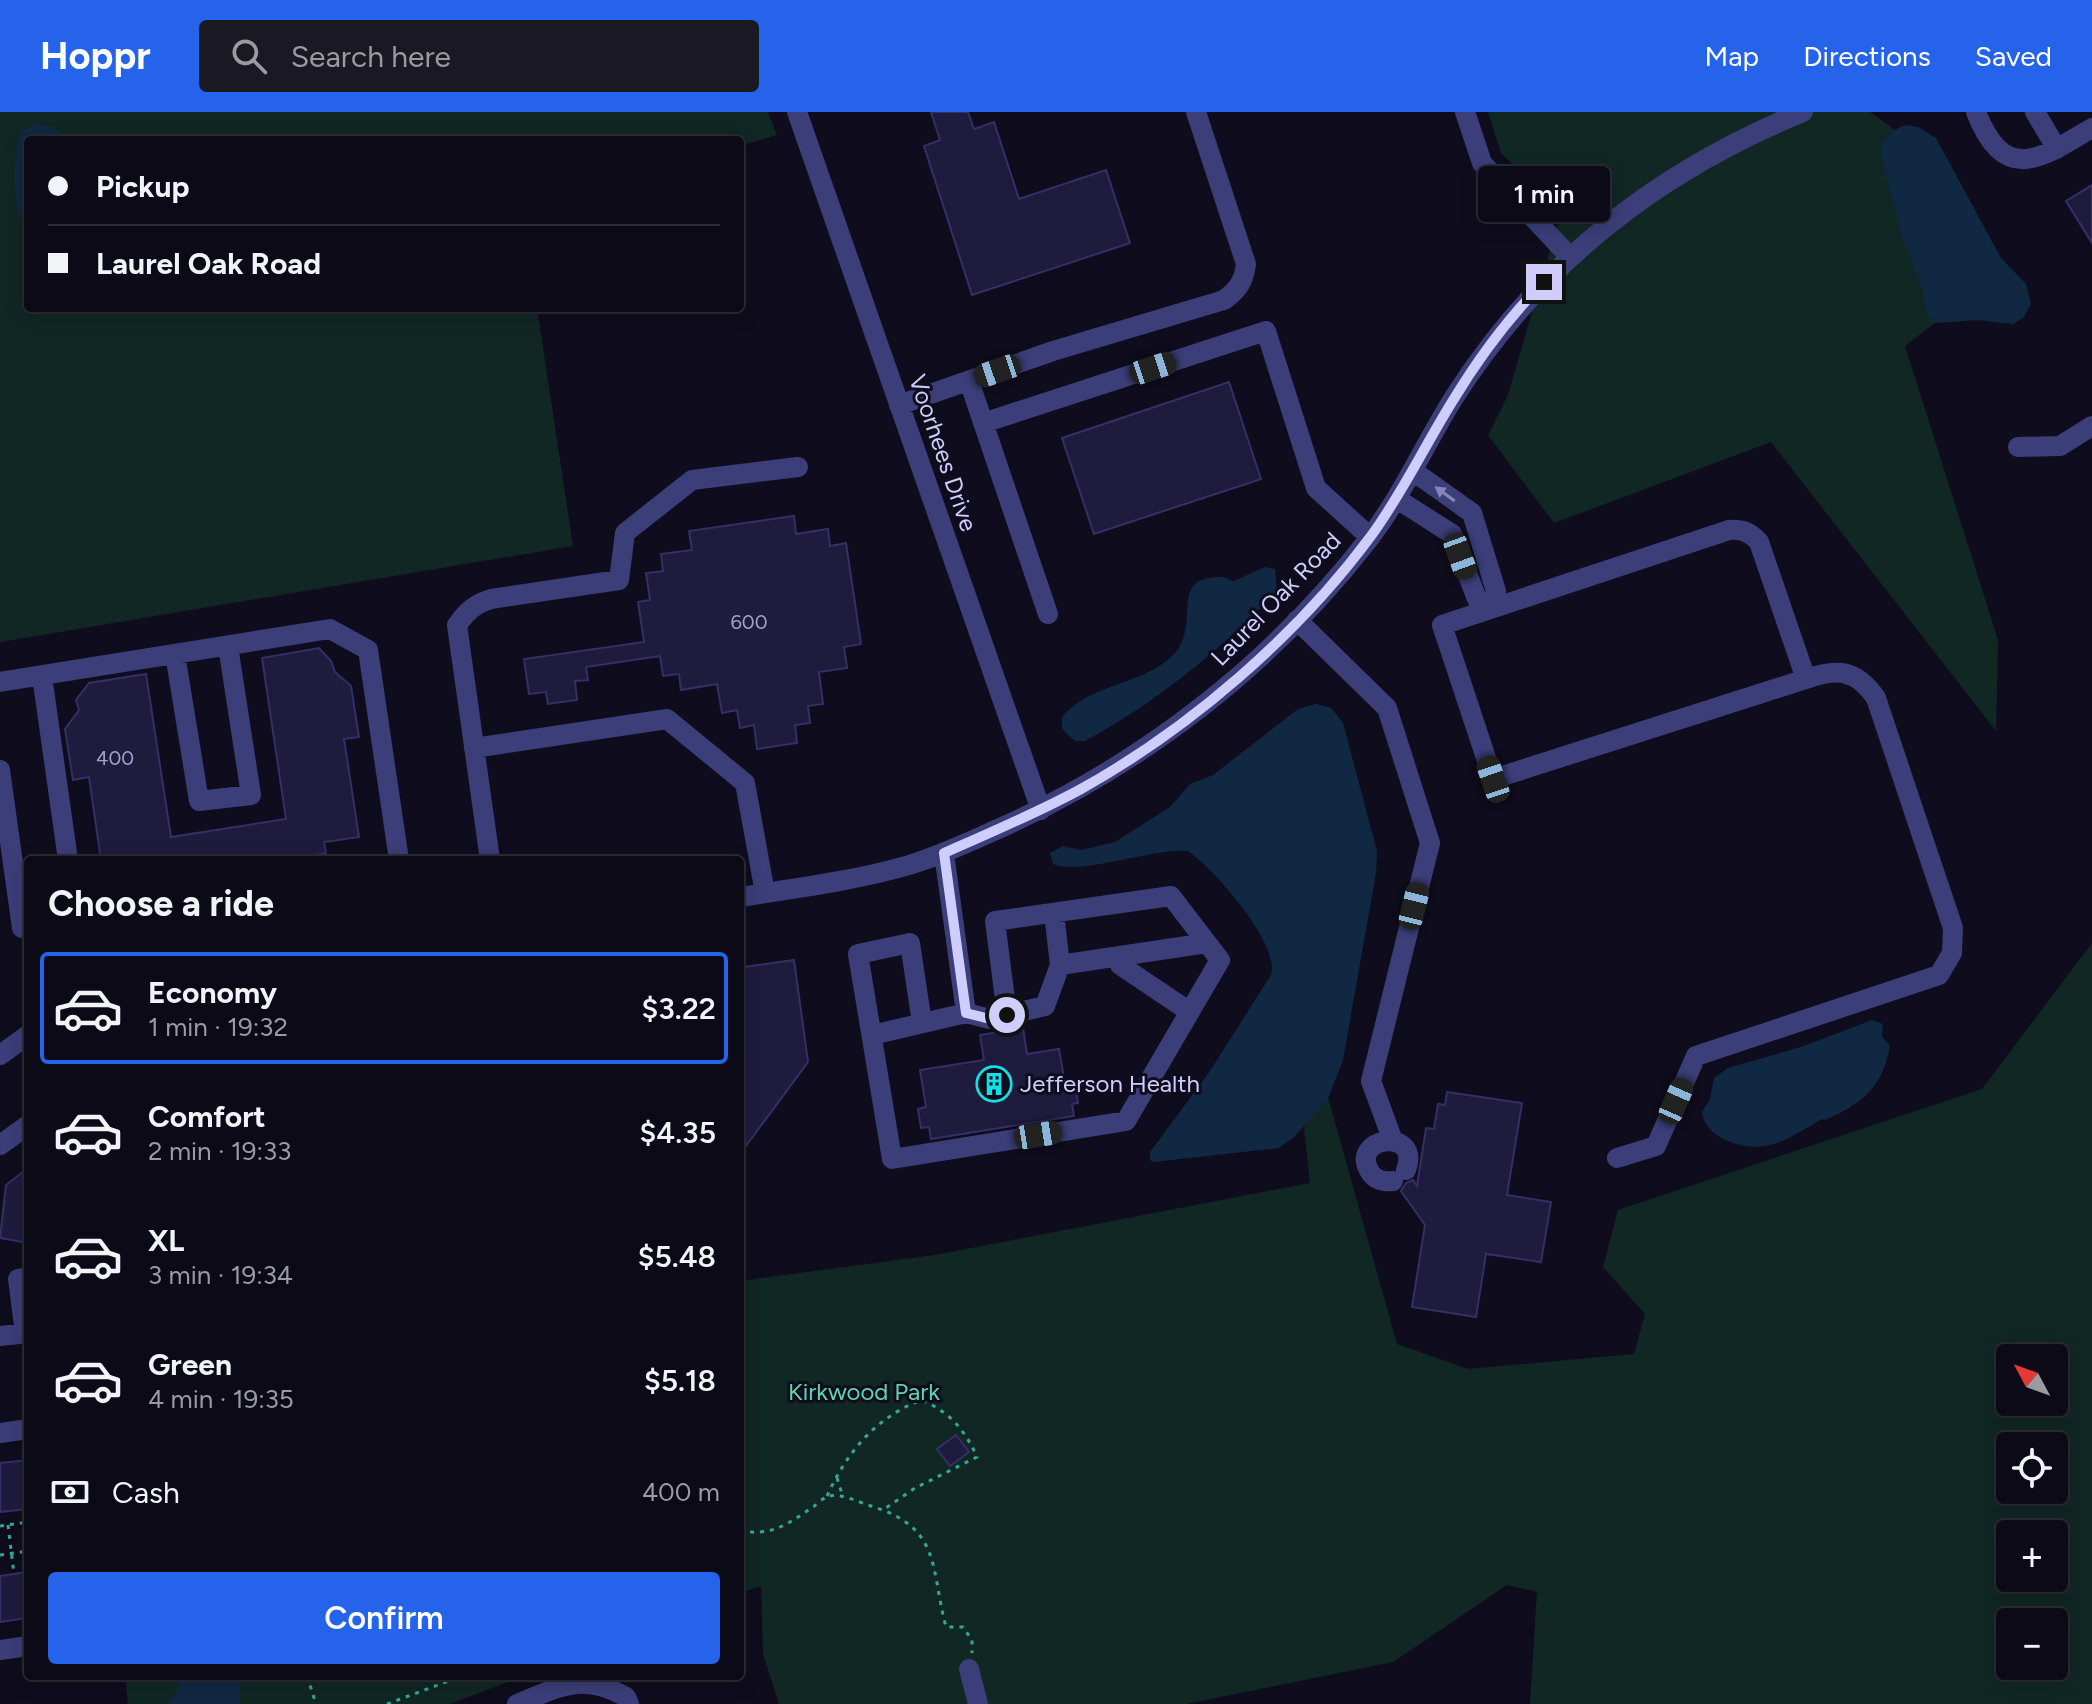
<!DOCTYPE html>
<html lang="en">
<head>
<meta charset="utf-8">
<style>
  body { margin:0; font-family:Figtree,sans-serif; background:#191823; color:#f1f3f6; height:100vh; display:flex; flex-direction:column; font-size:30px; white-space:nowrap }
  * { box-sizing:border-box; margin:0 }
  p { font-size:26px; color:#9a9aa1 }
  .icon { flex:none; width:44px; height:44px; fill:none; stroke:currentColor; stroke-width:2; stroke-linecap:round; stroke-linejoin:round }
  .map { position:relative; flex:1; overflow:hidden }
  .panel { position:absolute; left:24px; top:744px; width:720px; height:824px; display:flex; flex-direction:column; background:#0b0a16; border-radius:8px; box-shadow:0 4px 20px #0003,0 0 0 2px #2b2b35 }
  .panel>* { flex:none }
  .hud { position:absolute; left:24px; top:24px; width:720px; height:176px; border-radius:8px; box-shadow:0 4px 20px #0003,0 0 0 2px #2b2b35; display:grid; align-content:center; height:176px; padding:0 24px; background:#0b0a16 }
  .needle { width:52px; rotate:311deg }
  .fabs { position:absolute; left:1996px; top:1232px; display:grid; gap:16px }
  .fabs a { display:grid; place-items:center; width:72px; height:72px; border-radius:8px; background:#0b0a16; box-shadow:0 4px 20px #0003,0 0 0 2px #2b2b35; font-size:40px }
  .end { position:absolute; width:36px; height:36px; margin:-18px; border:10px solid #cecdfb; background:#111; box-shadow:0 0 0 4px #111 }
  .from { border-radius:50% }
  .bubble { position:absolute; height:56px; border-radius:8px; background:#0b0a16; box-shadow:0 4px 20px #0003,0 0 0 2px #2b2b35; font-size:26px; font-weight:600; line-height:56px; text-align:center }
  .car { position:absolute; width:24px; height:48px; margin:-24px -12px; border-radius:10px; box-shadow:0 0 6px 2px #0007; background:linear-gradient(#222 24%,#8ab4d8 0 40%,#222 0 76%,#8ab4d8 0 86%,#222 0) }
  .hud b { display:flex; align-items:center; gap:28px; height:76px; font-size:30px }
  .hud b+b { border-top:2px solid #2b2b35 }
  .hud i { width:20px; height:20px; background:#f1f3f6 }
  ul { padding:0; list-style:none }
  li { display:flex; align-items:center; gap:24px; height:112px; margin:0 16px 12px; padding:0 8px; border:4px solid transparent; border-radius:8px }
  li div { flex:1 }
  li b { display:block; font-size:30px }
  li em { font-style:normal; font-weight:600 }
  li.current { border-color:#2563eb }
  li>.icon { width:72px; height:72px; stroke-width:1.5 }
  h2 { padding:0 24px; font-size:36px; line-height:96px }
  .pay { display:flex; align-items:center; gap:20px; height:88px; padding:0 24px; font-size:30px }
  .pay p { margin-inline-start:auto }
  .primary-button { display:flex; gap:16px; margin-top:auto; padding:16px 24px }
  .primary-button a { flex:1; height:92px; border-radius:8px; background:#2563eb; color:#fff; font-size:32px; font-weight:600; line-height:92px; text-align:center }
  header { display:flex; align-items:center; gap:48px; box-sizing:border-box; height:112px; padding:0 40px; background:#2563eb; color:#fff }
  header strong { font-size:38px }
  nav { display:flex; gap:44px; margin-inline-start:auto; font-size:28px }
  .search { width:560px; height:72px; background:#191823; display:flex; align-items:center; gap:20px; box-sizing:border-box; padding:0 28px; border-radius:8px; color:#9a9aa1; font-size:30px }
  .map>svg:first-child { display:block }
</style>
</head>
<body>
<header>
<strong>Hoppr</strong>
<div class="search"><svg class="icon" aria-label="search" viewBox="0 0 24 24"><circle cx="10" cy="10" r="6"/><path d="M15 15l6 6"/></svg>Search here</div>
<nav><a>Map</a><a>Directions</a><a>Saved</a></nav>
</header>
<div class="map">
<svg width="2092" height="1592" viewBox="0 0 2092 1592">
  <rect width="100%" height="100%" fill="#0f0d1d"/>
  <path fill="#112724" fill-rule="evenodd" d="M0,0h768l9,23 -37,11v-6h-712v168h509l36,238 -573,96z
    M1488,0h382l25,18 41,192 -31,24 93,294 -2,91 -225,-289 -217,81 -66,-88 20,-40 53,-183 -60,-59z
    M2092,831v761h-562l7,-112 -30,-7 -114,77 -207,42h-407l-16,-51 -2,-67 -21,7v-312l195,-26 375,-72 -6,-56 24,-30 69,247 71,25 166,-15 11,-40 -42,-47 15,-57 364,-121zM2010,1246h44v44h-44zM2010,1334h44v44h-44zM2010,1422h44v44h-44zM2010,1510h44v44h-44z
    M125,1564h399l-74,28h-322z"/>
  <path fill="#112842" d="M40,12l17,6 9,10h-38v83c-3,-3 -7,-5 -9,-9 -6,-13 -5,-64 0,-77 4,-9 11,-12 21,-13z
    M1907,13l11,2 18,11 65,120 25,26 5,20 -7,13 -11,7 -35,-4 -42,3 -10,-9 -3,-24 -22,-56 -21,-82c3,-14 14,-24 27,-27z
    M1265,455l10,2 2,22c-54,57 -123,113 -192,150h-10l-13,-12v-12c31,-36 83,-31 113,-64 23,-26 0,-67 30,-74 5,-1 13,-3 18,-2 4,1 7,4 11,4z
    M1316,592l15,4 12,15 34,128 -1,22 -33,187 -16,41 -33,36 -15,11 -126,14 -3,-2v-8l58,-78 63,-99c10,-31 -58,-107 -83,-124 -35,-3 -109,25 -135,13l-3,-11 13,-7 18,4 34,-8 55,-35 20,-23 23,-9 85,-66z
    M1872,908l11,4 -1,12 8,10c-8,42 -27,57 -65,74l-3,-1c-18,10 -37,24 -58,27 -22,4 -60,-9 -62,-34l8,-13 4,-21 14,-10 73,-21z
    M178,1564h62v28h-71l10,-18z"/>
  <path fill="#1f1b3d" stroke="#352e67" stroke-width="2" d="M931,0h37l6,17 20,-7 25,77 87,-29 24,73 -158,52 -48,-149 16,-6z
    M2092,73v58l-26,-42z
    M1229,270l32,97 -167,55 -32,-96z
    M794,404l2,18 32,-5 2,17 16,-3 15,101 -17,3 3,21 -28,4 4,32 -15,2 2,17 -15,2 2,18 -40,6 -3,-24 -14,3 -3,-18 -15,3 -5,-29 -36,6 -2,-16 -16,2 -3,-20 -74,11 2,13 -13,1 2,19 -29,4 -2,-12 -17,2 -5,-35 120,-17 -6,-40 12,-2 -4,-27 17,-2 -2,-17 31,-4 -3,-19z
    M319,536l12,13 4,11 16,14 8,51 -15,2 15,98 -35,5 2,11 -36,7h-189l-12,-83 -16,3 -8,-51 14,-19 -3,-10 13,-17 57,-9 25,163 115,-18 -24,-161z
    M794,848l14,102 -68,92v-182l4,-5z
    M1023,916l4,26 32,-5 6,35 10,-1 3,20 -6,1 2,12 -143,23 -2,-12 -8,1 -3,-19 8,-2 -6,-37 64,-10 -4,-25z
    M1447,980l75,11 -15,92 44,7 -10,60 -55,-8 -10,63 -64,-10 13,-82 -24,-34 5,-8 7,-3 4,6 9,-58 8,1 4,-25 7,1z
    M28,1056v75l-28,-5 6,-53z
    M956,1323l13,17 -19,14 -13,-17z
    M28,1348v49l-28,3v-49z
    M28,1460v46l-28,4v-46z"/>
  <g fill="none" stroke-linecap="round" stroke-linejoin="round">
    <path stroke="#36a796" stroke-width="3" stroke-dasharray="4 6" stroke-linecap="butt" d="M837,1366l6,19
      M827,1384c20,-44 48,-78 94,-96 28,11 44,30 56,57l-62,31 -32,22
      M8,1413l6,49
      M0,1414l28,-4
      M740,1419c33,5 46,-6 73,-24 4,-3 10,-9 15,-11 13,-3 30,6 43,10 71,22 59,61 75,121h17l9,13v13
      M0,1443l28,-4
      M307,1564l9,28
      M387,1592l75,-28"/>
    <path stroke="#3b3e79" stroke-width="20" d="M797,0l244,698
      M1465,0l17,51 88,94
      M1976,0c29,74 65,46 116,16
      M2035,0l22,37
      M969,269l79,233
      M899,293l154,-54 171,-51c14,-10 20,-19 22,-36l-50,-152
      M983,311l283,-92 50,157 54,49
      M2018,335l42,-1 32,-20
      M1397,387l55,35 25,65 12,10 7,-18 -24,-78 -59,-42
      M1297,508l90,88 43,135 -59,238 22,60
      M175,542l24,147 52,-6 -23,-149
      M42,564l26,184
      M0,570l330,-53 38,21 31,210
      M474,636l193,-29 78,64 20,110
      M0,658l22,158
      M944,741l22,160
      M490,748l-33,-235c10,-14 18,-21 34,-26l128,-19 6,-47 67,-53 106,-13
      M740,785c57,-9 114,-16 169,-32 31,-9 60,-23 89,-36 144,-64 273,-164 370,-289 34,-44 56,-94 85,-141 86,-135 203,-227 350,-287
      M1054,801l6,52
      M1118,844l2,9 70,47
      M922,911l-12,-80 -52,11 34,205 234,-38 94,-161 -49,-64 -176,25 12,94
      M872,923l94,-22 24,6 55,-13 15,-41 147,-22
      M0,943l28,-20
      M0,1033l28,-20
      M1617,1046l39,-12 40,-90 243,-81 13,-22 1,-25 -77,-230c-20,-29 -39,-30 -70,-19l-313,100 -51,-154 287,-95c13,-1 21,2 30,12l47,137
      M1393,1069c-9,1 -18,-1 -23,-9 -22,-35 52,-46 36,-2
      M25,1221l-7,-54 10,-2
      M0,1224l28,-3
      M0,1321l28,-4
      M0,1538l28,-4
      M969,1557l9,35
      M517,1592c43,-17 65,-32 109,-7l3,7"/>
  </g>
  <defs><path id="oneway-solid" d="M-6-.8H1V-3.2L6.5 0L1 3.2V.8H-6Z" transform="scale(2)"/></defs>
  <use fill="#8486ba" href="#oneway-solid" transform="translate(1445 382) rotate(-144)"/>
  <g fill="none" stroke-linecap="round" stroke-linejoin="round">
    <path stroke="#cecdfb" stroke-width="10" d="M1007,903l-17,4 -24,-6 -22,-160c46,-20 93,-40 137,-64 108,-60 216,-153 290,-253 31,-42 53,-89 81,-134 26,-43 56,-84 92,-120"/>
  </g>
  <defs>
    <symbol id="building-ring" viewBox="-11 -11 22 22"><circle r="9.5" fill="#0f0d1d" stroke="#10e1e4" stroke-width="1.5"/><path d="M-4-6H4V6H1V3H-1V6H-4ZM-2.5-4.3h1.7v1.8h-1.7ZM.8-4.3h1.7v1.8H.8ZM-2.5-1h1.7V.8h-1.7ZM.8-1h1.7V.8H.8Z" fill="#10e1e4"/></symbol>
  </defs>
  <g fill-rule="evenodd">
    <use href="#building-ring" x="974" y="952" width="40" height="40"/>
  </g>
  <g text-anchor="middle" stroke-width="6" stroke-linejoin="round" paint-order="stroke">
    <g font-size="20" fill="#a2a0cc">
      <text x="749" y="517">600</text>
      <text x="115" y="653">400</text>
    </g>
    <g font-size="24" fill="#cecdfb" stroke="#0f0d1d">
      <text transform="translate(943 341) rotate(71)" y="8">Voorhees Drive</text>
      <text transform="translate(1276 487) rotate(-46)" y="8">Laurel Oak Road</text>
    </g>
    <g font-size="24" fill="#cecdfb" stroke="#0f0d1d" text-anchor="start">
      <text x="1020" y="980">Jefferson Health</text>
    </g>
    <g font-size="24" fill="#5fd5ae" stroke="#0f0d1d">
      <text x="864" y="1288">Kirkwood Park</text>
    </g>
  </g>
</svg>
<div class="fabs">
<a><svg class="needle" viewBox="-14 -14 28 28"><path d="M0-13l5 13h-10z" fill="#e53935"/><path d="M0 13l5-13h-10z" fill="#9a9aa1"/></svg></a>
<a><svg class="icon" aria-label="locate" viewBox="0 0 24 24"><circle cx="12" cy="12" r="6"/><path d="M12 2v4M12 18v4M2 12h4M18 12h4"/></svg></a>
<a>+</a>
<a>−</a>
</div>
<i class="end from" style="left:1007px;top:903px"></i>
<i class="end" style="left:1544px;top:170px"></i>
<div class="bubble" style="left:1478px;top:54px;width:132px">1 min</div>
<i class="car" style="left:1153px;top:256px;rotate:72deg"></i>
<i class="car" style="left:997px;top:259px;rotate:251deg"></i>
<i class="car" style="left:1460px;top:444px;rotate:160deg"></i>
<i class="car" style="left:1493px;top:667px;rotate:341deg"></i>
<i class="car" style="left:1414px;top:794px;rotate:14deg"></i>
<i class="car" style="left:1676px;top:989px;rotate:24deg"></i>
<i class="car" style="left:1038px;top:1023px;rotate:81deg"></i>
<div class="hud">
<b><i class="from"></i>Pickup</b>
<b><i></i>Laurel Oak Road</b>
</div>
<section class="panel">
<h2>Choose a ride</h2>
<ul>
<li class="current"><svg class="icon" aria-label="car" viewBox="0 0 24 24"><path d="M5 17H2v-5l4-1 3-4h7l3 4 3 1v5h-3M9 17h6M6 11h13"/><circle cx="7" cy="17" r="2"/><circle cx="17" cy="17" r="2"/></svg><div><b>Economy</b><p>1 min · 19:32</p></div><em>$3.22</em></li>
<li><svg class="icon" aria-label="car" viewBox="0 0 24 24"><path d="M5 17H2v-5l4-1 3-4h7l3 4 3 1v5h-3M9 17h6M6 11h13"/><circle cx="7" cy="17" r="2"/><circle cx="17" cy="17" r="2"/></svg><div><b>Comfort</b><p>2 min · 19:33</p></div><em>$4.35</em></li>
<li><svg class="icon" aria-label="car" viewBox="0 0 24 24"><path d="M5 17H2v-5l4-1 3-4h7l3 4 3 1v5h-3M9 17h6M6 11h13"/><circle cx="7" cy="17" r="2"/><circle cx="17" cy="17" r="2"/></svg><div><b>XL</b><p>3 min · 19:34</p></div><em>$5.48</em></li>
<li><svg class="icon" aria-label="car" viewBox="0 0 24 24"><path d="M5 17H2v-5l4-1 3-4h7l3 4 3 1v5h-3M9 17h6M6 11h13"/><circle cx="7" cy="17" r="2"/><circle cx="17" cy="17" r="2"/></svg><div><b>Green</b><p>4 min · 19:35</p></div><em>$5.18</em></li>
</ul>
<div class="pay"><svg class="icon" aria-label="cash" viewBox="0 0 24 24"><path d="M3 7h18v10H3z"/><circle cx="12" cy="12" r="2"/></svg>Cash<p>400 m</p></div>
<div class="primary-button"><a>Confirm</a></div>
</section>
</div>
</body>
</html>
